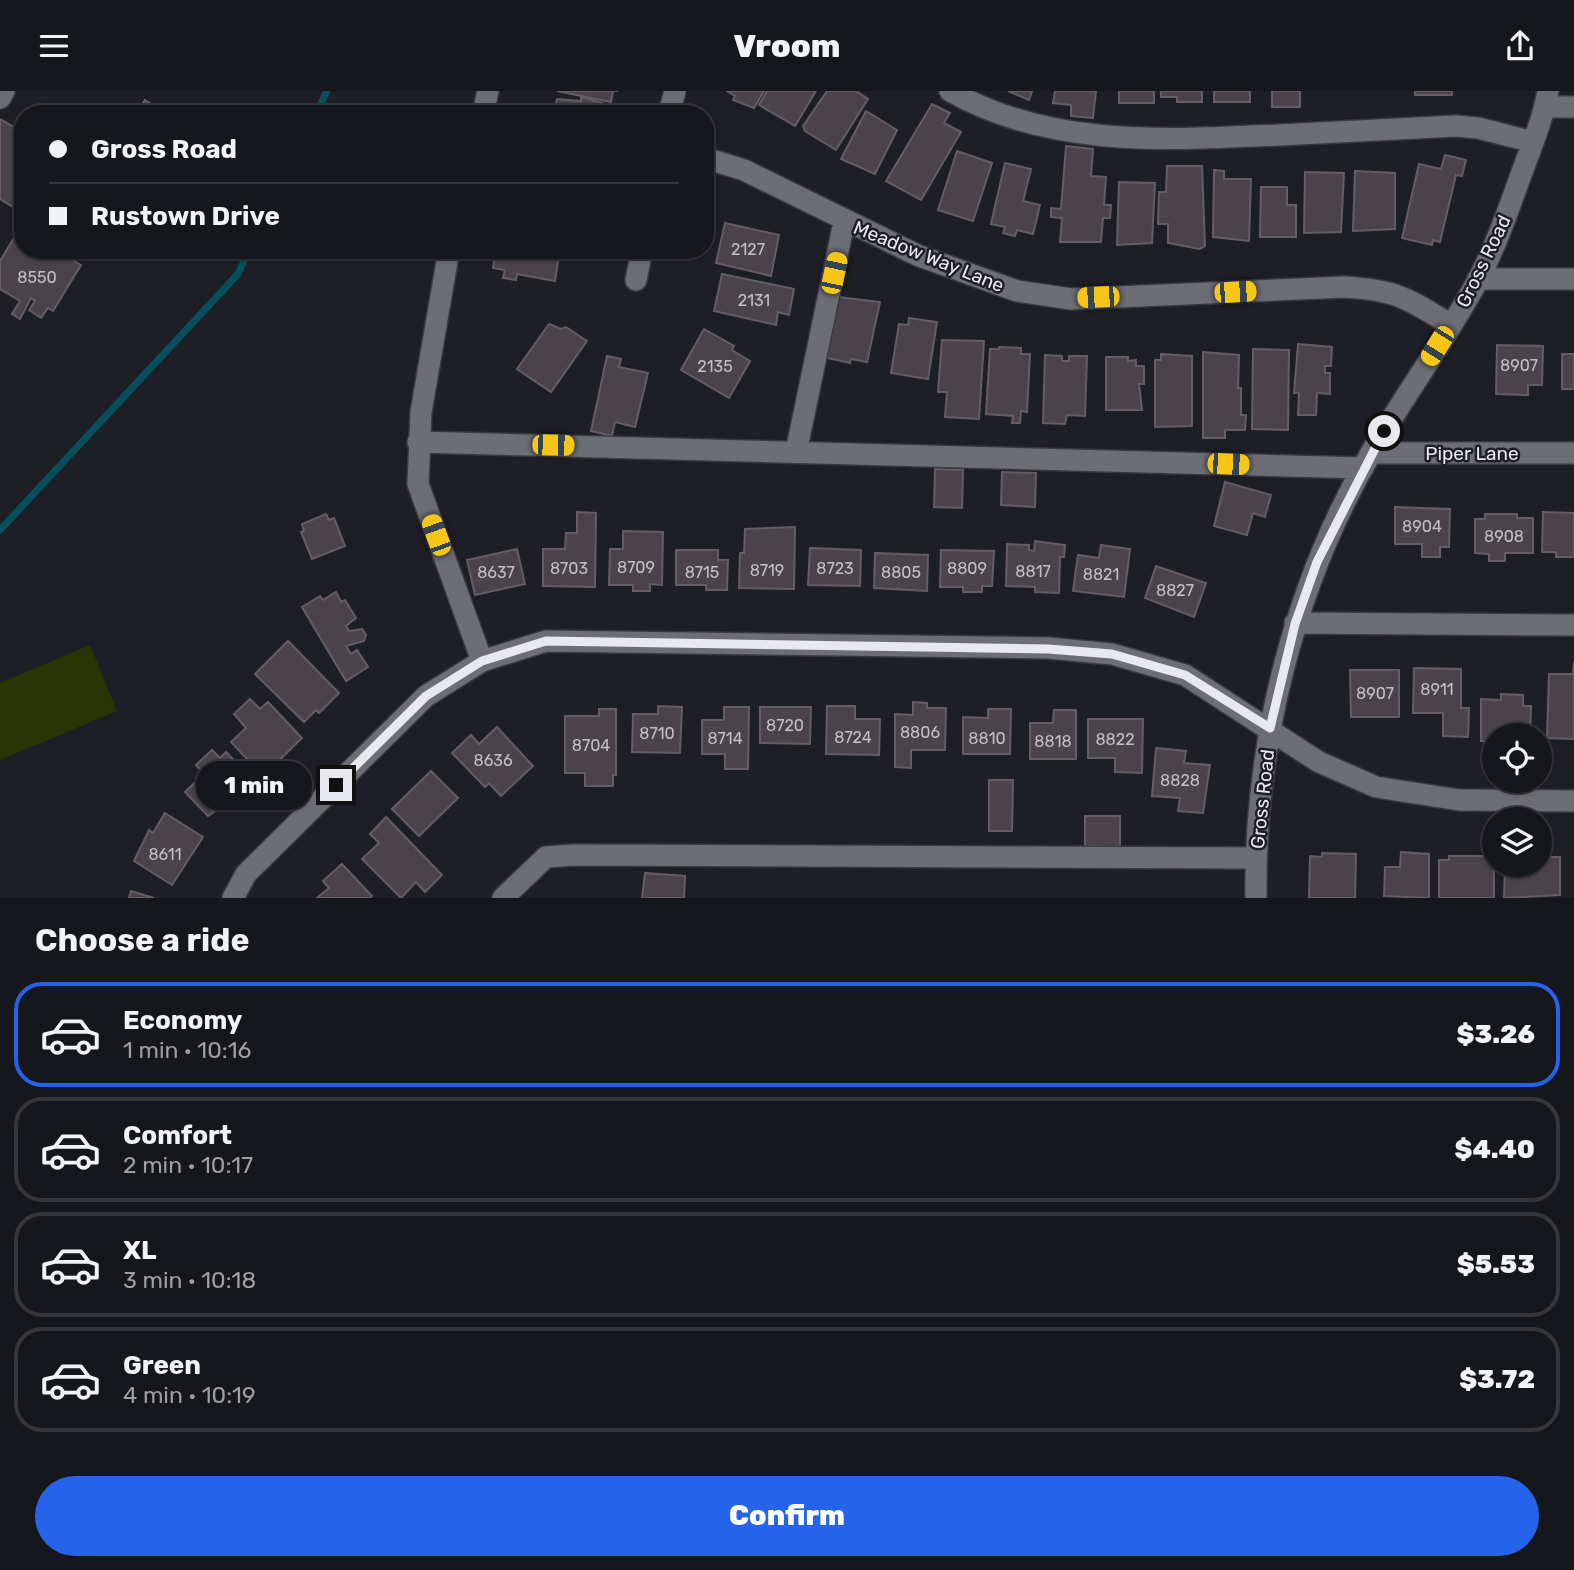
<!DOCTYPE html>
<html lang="en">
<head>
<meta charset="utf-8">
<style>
  body { margin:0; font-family:Rubik,sans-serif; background:#232429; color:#f1f3f6; height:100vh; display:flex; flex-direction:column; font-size:26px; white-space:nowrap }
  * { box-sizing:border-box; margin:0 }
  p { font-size:23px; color:#9e9fa3 }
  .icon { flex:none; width:38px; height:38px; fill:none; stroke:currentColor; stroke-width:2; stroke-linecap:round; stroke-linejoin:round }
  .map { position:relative; height:807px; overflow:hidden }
  .side { display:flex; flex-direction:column; background:#16171c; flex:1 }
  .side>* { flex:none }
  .hud { position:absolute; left:14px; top:14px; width:700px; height:154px; border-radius:28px; box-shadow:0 2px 5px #0004,0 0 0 2px #35363b; display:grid; align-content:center; height:154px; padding:0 35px; background:#16171c }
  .fabs { position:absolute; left:1482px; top:632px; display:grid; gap:14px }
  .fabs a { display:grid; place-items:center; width:70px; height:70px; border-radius:50%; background:#16171c; box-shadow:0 2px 5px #0004,0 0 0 2px #35363b; font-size:35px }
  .end { position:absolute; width:32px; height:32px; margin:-16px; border:9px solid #e8e9ee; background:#111; box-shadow:0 0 0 4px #111 }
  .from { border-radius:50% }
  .bubble { position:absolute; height:49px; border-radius:24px; background:#16171c; box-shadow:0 2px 5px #0004,0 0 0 2px #35363b; font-size:23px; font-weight:800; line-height:49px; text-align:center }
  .car { position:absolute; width:21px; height:42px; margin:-21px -10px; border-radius:9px; box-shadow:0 0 5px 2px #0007; background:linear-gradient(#f5c518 24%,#345 0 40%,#f5c518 0 76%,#345 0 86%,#f5c518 0) }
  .hud b { display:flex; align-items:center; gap:24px; height:66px; font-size:26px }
  .hud b+b { border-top:2px solid #35363b }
  .hud i { width:18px; height:18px; background:#f1f3f6 }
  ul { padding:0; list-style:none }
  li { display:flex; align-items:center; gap:21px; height:105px; margin:0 14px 10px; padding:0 21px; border:4px solid #35363b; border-radius:28px }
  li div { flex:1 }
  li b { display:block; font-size:26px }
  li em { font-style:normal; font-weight:800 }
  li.current { border-color:#2563eb }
  li>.icon { width:63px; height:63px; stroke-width:1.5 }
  h2 { padding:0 35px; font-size:32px; line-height:84px }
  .action { display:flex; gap:14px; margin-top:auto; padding:14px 35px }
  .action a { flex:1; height:80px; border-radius:42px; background:#2563eb; color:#fff; font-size:28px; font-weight:800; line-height:80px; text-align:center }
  header { display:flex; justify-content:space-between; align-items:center; height:91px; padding:0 35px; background:#16171c; font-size:32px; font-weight:800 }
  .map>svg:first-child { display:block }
</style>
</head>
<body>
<header><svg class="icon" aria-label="menu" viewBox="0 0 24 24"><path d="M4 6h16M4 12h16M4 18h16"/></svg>Vroom<svg class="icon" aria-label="share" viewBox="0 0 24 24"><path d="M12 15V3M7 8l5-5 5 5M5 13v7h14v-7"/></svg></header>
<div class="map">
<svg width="1574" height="807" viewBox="0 0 1574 807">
  <rect width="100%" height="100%" fill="#1e1f26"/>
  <path fill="#293303" d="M90,554l27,66 -117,49v-77z"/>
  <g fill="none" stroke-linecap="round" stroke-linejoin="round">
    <path stroke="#05505c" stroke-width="7" d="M316,23l11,-23
      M0,439l238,-256 11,-24"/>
  </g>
  <path fill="#4a444a" stroke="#645e64" stroke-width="2" d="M557,0h61h-5l-2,11z
    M727,0h37l-10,17 -21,-8 2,-4z
    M767,0h49l-21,35 -36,-21z
    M827,0h29l12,8 -32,51 -31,-19 -2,-5z
    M1008,0h24l-3,9z
    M1055,0h41l-3,27 -22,-2v-11l-18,-2z
    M1119,0h35v12h-35z
    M1161,0h41v11h-25v-5h-16z
    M1214,0h36v11h-36z
    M1272,0h28v16h-28z
    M1415,0h37v4h-37z
    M581,6l31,9 -2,8h-71l1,-4 14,3 3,-14 24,2z
    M145,9l22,14h-31z
    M932,13l18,9 -6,10 17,9 -40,68 -35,-19z
    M866,20l31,19 -22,44 -34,-15z
    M0,28l23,13v81l-23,-14z
    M1066,55l27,3 -2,27 15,1 -2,28h7l-1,13h-7l-2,24h-41l2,-24 -11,-1v-9l10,1z
    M957,60l35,12 -19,58 -35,-11z
    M1445,64l21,5 -4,16 -6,-1 -16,67 -7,-2 -1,5 -30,-7 17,-74 22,5z
    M1005,72l26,6 -8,32 17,4 -7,29 -16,-4 -2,6 -12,-3 2,-6 -14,-3z
    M1167,75h35l3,80 -5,3 -32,-6v-19h-10l1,-32h7z
    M1214,79l10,1v8h27l-2,62 -36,-4z
    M1355,80l40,2v56l-42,2z
    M1305,81l39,1 -3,59 -37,1z
    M1119,91l36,1 -3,60 -35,2z
    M1261,96h26v18h9v32h-36z
    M23,132v27h38l2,4 2,-4h10l4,3 -5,8 7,4 -28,46 -5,-3 -7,10 -12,-8 6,-9 -4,-3 -11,21 -8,-5 8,-13 -20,-12v-28z
    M725,132l54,12 -8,41 -55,-13z
    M484,159h76l-5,31 -38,-7 -1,6 -13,-2 2,-8 -12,-2 2,-13z
    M722,183l72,15 -5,26 -11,-3 -2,13 -62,-14z
    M838,206l42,5 -13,60 -16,-3 -1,4 -27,-6z
    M909,227l28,4 -9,57 -37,-6 8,-49 9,1z
    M549,233l12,5 5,-2 21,14 -36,51 -34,-23z
    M704,238l30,17 -2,4 18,11 -21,37 -48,-28z
    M942,249l42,1 -5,78 -34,-2 2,-25h-9z
    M1298,253l34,3 -1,19h-6v7h5v21l-13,-1 -1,22h-18l1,-22h-5z
    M1497,254l46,1 -1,39h-14v10l-32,-1z
    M999,256l22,1v6h9l-3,58 -6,-1 -1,12h-8l1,-7 -27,-2 4,-65h9z
    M1253,258l36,1 -1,80 -36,-1z
    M1203,261l36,3 -1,33h3v27h5l-1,15h-20v8h-22z
    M1161,263l31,2v70l-37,1v-67h6z
    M1562,263h12v35h-12z
    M1045,264l17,1v5h7v-5h18l-2,60 -18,-1 -2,9 -22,-1z
    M607,265l14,3 -2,8 29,6 -13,54 -20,-5 -3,14 -21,-5z
    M1106,266h22v4l8,-1v6h8v18h-5l3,26h-36z
    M935,378l28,1 -1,38 -28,-1z
    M1002,381l34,1 -1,34 -34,-2z
    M1225,391l46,13 -6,22 -12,-4 -6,22 -33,-9z
    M1395,416l55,2 -1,38h-9v10h-18v-13h-27z
    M577,421l19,1 -1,74 -52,-1v-37h22l1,-16h11z
    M1543,421l31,1v44h-18v-5h-14z
    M326,423l3,6 5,-2 11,28 -33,13 -11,-27 3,-1 -2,-7z
    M1485,423h32v4h16v35h-28v8h-16v-7l-14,-1v-34h10z
    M795,436l-1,62 -55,-1 1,-35h4l1,-24z
    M623,440l40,1 -1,53 -12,-1v7h-17v-6h-24l1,-36h13z
    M1035,450l30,4 -1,12h-4l-1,36 -24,-1v-5l-29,-1 1,-42 22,1v5l5,1z
    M1101,454l29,4 -6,48 -51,-6 5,-36 21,3z
    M810,457l51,2 -1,36 -52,-1z
    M517,458l8,35 -50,11 -8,-35z
    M676,459h42v10h10l-1,30h-21v-5h-30z
    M941,459l53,1 -2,35h-10v6h-19v-5h-23z
    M875,462l53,2 -1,36 -53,-3z
    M1156,475l50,17 -12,34 -49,-19z
    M336,501l5,10 4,-2 11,18 -10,8 3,5 13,-2 4,6 -2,6 -18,5 5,8 6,-4 11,17 -22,14 -44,-74 18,-11 3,4z
    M288,550l51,52 -20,20 -3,-3 -12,12 -49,-48z
    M1574,571v77l-27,-1 2,-64h24z
    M1414,577l47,1v39h8l-1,29 -25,-1v-23h-30z
    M1350,579h49v47h-48z
    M1501,603l22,1v11h8l-1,29h-36v6h-13v-42l20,1z
    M250,608l10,10 8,-7 34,36 -39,38 -32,-34 15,-14 -12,-14z
    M913,611l14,1v5h19l-1,42h-34v18l-16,-1v-53l18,1z
    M658,615l24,1 -2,46 -48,-1 1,-38h25z
    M827,615h28v13h25l-1,36 -53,-1z
    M724,616h25l-1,62h-23v-15h-23v-34h22z
    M760,616h51l-1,37 -50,-1z
    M599,618h17v66h-3v11h-28v-13h-20v-57h34z
    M988,618h23l-1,45h-47v-37l25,1z
    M1054,619h22v49h-46v-36h23z
    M1088,628h55l-1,54 -27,-1v-14h-27z
    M497,636l36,39 -32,30 -12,-13 -4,4 -33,-34 19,-18 8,9z
    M1156,657l30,3 -2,12 26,2 -7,48 -25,-2 2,-13 -28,-2z
    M212,659l8,8 6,-6 30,31 -24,23 -3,-4 -21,14 -23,-24 19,-18 -8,-9z
    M431,680l27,27 -39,38 -27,-27z
    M989,689h24l-1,51h-23z
    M165,722l38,24 -31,48 -38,-24 15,-31 4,3z
    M1085,725h35v30h-35z
    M386,726l56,58 -17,17 -9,-10 -15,16 -39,-39 17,-16 -9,-9z
    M1401,761l28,2v44l-45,-2 1,-29h15z
    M1322,762l34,1 -1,44h-46l1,-42 12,1z
    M1449,765h45v42h-55v-38h10z
    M1540,766h20v38l-56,3 1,-33h35z
    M342,773l30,32 -2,2h-53l12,-10 -6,-7z
    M645,782l40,3 -1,22h-42z
    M131,800l23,7h-25z"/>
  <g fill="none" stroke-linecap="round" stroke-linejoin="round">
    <defs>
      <path id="minor" d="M950,0c100,57 218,49 329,44 59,-3 118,-6 177,-9l22,2 55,14
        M0,7l4,-7
        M1545,16h29
        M483,23l5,-23
        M669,23l6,-23
        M705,67l39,12 173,85 100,36 54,8 273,-12c53,3 63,11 107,38
        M449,159l-28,162 -3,72 64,177
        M1478,188h96
        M636,189l6,-30
        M418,351l945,26
        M796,361l48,-230
        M1371,362h203
        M1295,532l279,2
        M233,807l13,-24 180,-178 56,-35 64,-20 502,7 64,6 73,21 134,87 57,25 83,13 115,1
        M503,807l43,-41 27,-2 683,3
        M1256,807c-2,-155 38,-313 116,-447 34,-58 74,-112 106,-171 18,-34 31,-72 44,-108 10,-27 21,-53 26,-81"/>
    </defs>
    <use href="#minor" stroke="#393a40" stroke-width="24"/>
    <use href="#minor" stroke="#6d6d76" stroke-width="21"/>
  </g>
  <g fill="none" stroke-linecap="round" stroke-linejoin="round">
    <path stroke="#e8e9ee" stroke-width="9" d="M336,694l90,-89 56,-35 64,-20 502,8 64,5 73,21 85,53 25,-104 22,-62 67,-131"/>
  </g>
  <g text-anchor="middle" stroke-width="5" stroke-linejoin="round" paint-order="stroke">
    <g font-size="16" fill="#c0c0c5">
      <text x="748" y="164">2127</text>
      <text x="37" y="192">8550</text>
      <text x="754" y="215">2131</text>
      <text x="1519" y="280">8907</text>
      <text x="715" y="281">2135</text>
      <text x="1422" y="441">8904</text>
      <text x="1504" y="451">8908</text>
      <text x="636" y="482">8709</text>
      <text x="569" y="483">8703</text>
      <text x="835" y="483">8723</text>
      <text x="967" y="483">8809</text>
      <text x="767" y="485">8719</text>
      <text x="1033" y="486">8817</text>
      <text x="496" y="487">8637</text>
      <text x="702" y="487">8715</text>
      <text x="901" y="487">8805</text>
      <text x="1101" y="489">8821</text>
      <text x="1175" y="505">8827</text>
      <text x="1437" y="604">8911</text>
      <text x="1375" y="608">8907</text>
      <text x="785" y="640">8720</text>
      <text x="920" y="647">8806</text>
      <text x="657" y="648">8710</text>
      <text x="853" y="652">8724</text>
      <text x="725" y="653">8714</text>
      <text x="987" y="653">8810</text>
      <text x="1115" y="654">8822</text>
      <text x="1053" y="656">8818</text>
      <text x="591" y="660">8704</text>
      <text x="493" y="675">8636</text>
      <text x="1180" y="695">8828</text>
      <text x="165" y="769">8611</text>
    </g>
    <g font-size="19" fill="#e8e9ee" stroke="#1e1f26">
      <text transform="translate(929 165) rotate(22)" y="7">Meadow Way Lane</text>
      <text transform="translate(1483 170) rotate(-64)" y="7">Gross Road</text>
      <text x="1472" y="369">Piper Lane</text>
      <text transform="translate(1262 708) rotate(-84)" y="7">Gross Road</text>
    </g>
  </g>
</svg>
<div class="fabs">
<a><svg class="icon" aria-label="locate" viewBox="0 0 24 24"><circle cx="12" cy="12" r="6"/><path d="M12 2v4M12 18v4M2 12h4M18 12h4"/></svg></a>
<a><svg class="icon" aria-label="layers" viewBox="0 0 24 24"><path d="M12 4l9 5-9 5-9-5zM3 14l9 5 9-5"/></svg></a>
</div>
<i class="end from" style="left:1384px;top:340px"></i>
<i class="end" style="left:336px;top:694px"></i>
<div class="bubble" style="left:196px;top:670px;width:116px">1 min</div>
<i class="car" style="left:834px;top:182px;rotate:12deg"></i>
<i class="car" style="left:1235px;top:201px;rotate:87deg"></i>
<i class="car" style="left:1098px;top:206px;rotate:268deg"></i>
<i class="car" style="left:1437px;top:255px;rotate:212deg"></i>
<i class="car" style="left:553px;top:354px;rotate:91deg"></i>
<i class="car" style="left:1228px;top:373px;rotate:92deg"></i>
<i class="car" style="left:436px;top:444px;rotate:340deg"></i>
<div class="hud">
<b><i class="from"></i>Gross Road</b>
<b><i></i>Rustown Drive</b>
</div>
</div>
<section class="side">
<h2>Choose a ride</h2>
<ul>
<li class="current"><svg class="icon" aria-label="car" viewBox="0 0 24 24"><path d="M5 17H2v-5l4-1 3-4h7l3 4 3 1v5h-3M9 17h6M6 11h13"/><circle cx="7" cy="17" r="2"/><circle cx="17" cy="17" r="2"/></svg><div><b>Economy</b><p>1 min · 10:16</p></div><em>$3.26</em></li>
<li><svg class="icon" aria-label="car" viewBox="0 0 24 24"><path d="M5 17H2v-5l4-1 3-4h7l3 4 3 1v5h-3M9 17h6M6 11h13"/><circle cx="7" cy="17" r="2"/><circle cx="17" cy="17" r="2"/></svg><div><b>Comfort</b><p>2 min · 10:17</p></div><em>$4.40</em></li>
<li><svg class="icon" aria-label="car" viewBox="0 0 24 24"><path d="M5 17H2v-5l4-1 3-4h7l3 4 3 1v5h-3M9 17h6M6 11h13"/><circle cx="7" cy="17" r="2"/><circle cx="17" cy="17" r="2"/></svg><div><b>XL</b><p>3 min · 10:18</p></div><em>$5.53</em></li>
<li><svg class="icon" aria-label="car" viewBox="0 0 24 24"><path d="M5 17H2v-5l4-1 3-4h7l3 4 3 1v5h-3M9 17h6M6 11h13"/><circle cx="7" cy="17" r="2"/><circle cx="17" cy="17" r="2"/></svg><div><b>Green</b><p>4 min · 10:19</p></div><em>$3.72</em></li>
</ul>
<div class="action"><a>Confirm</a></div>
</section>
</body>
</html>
